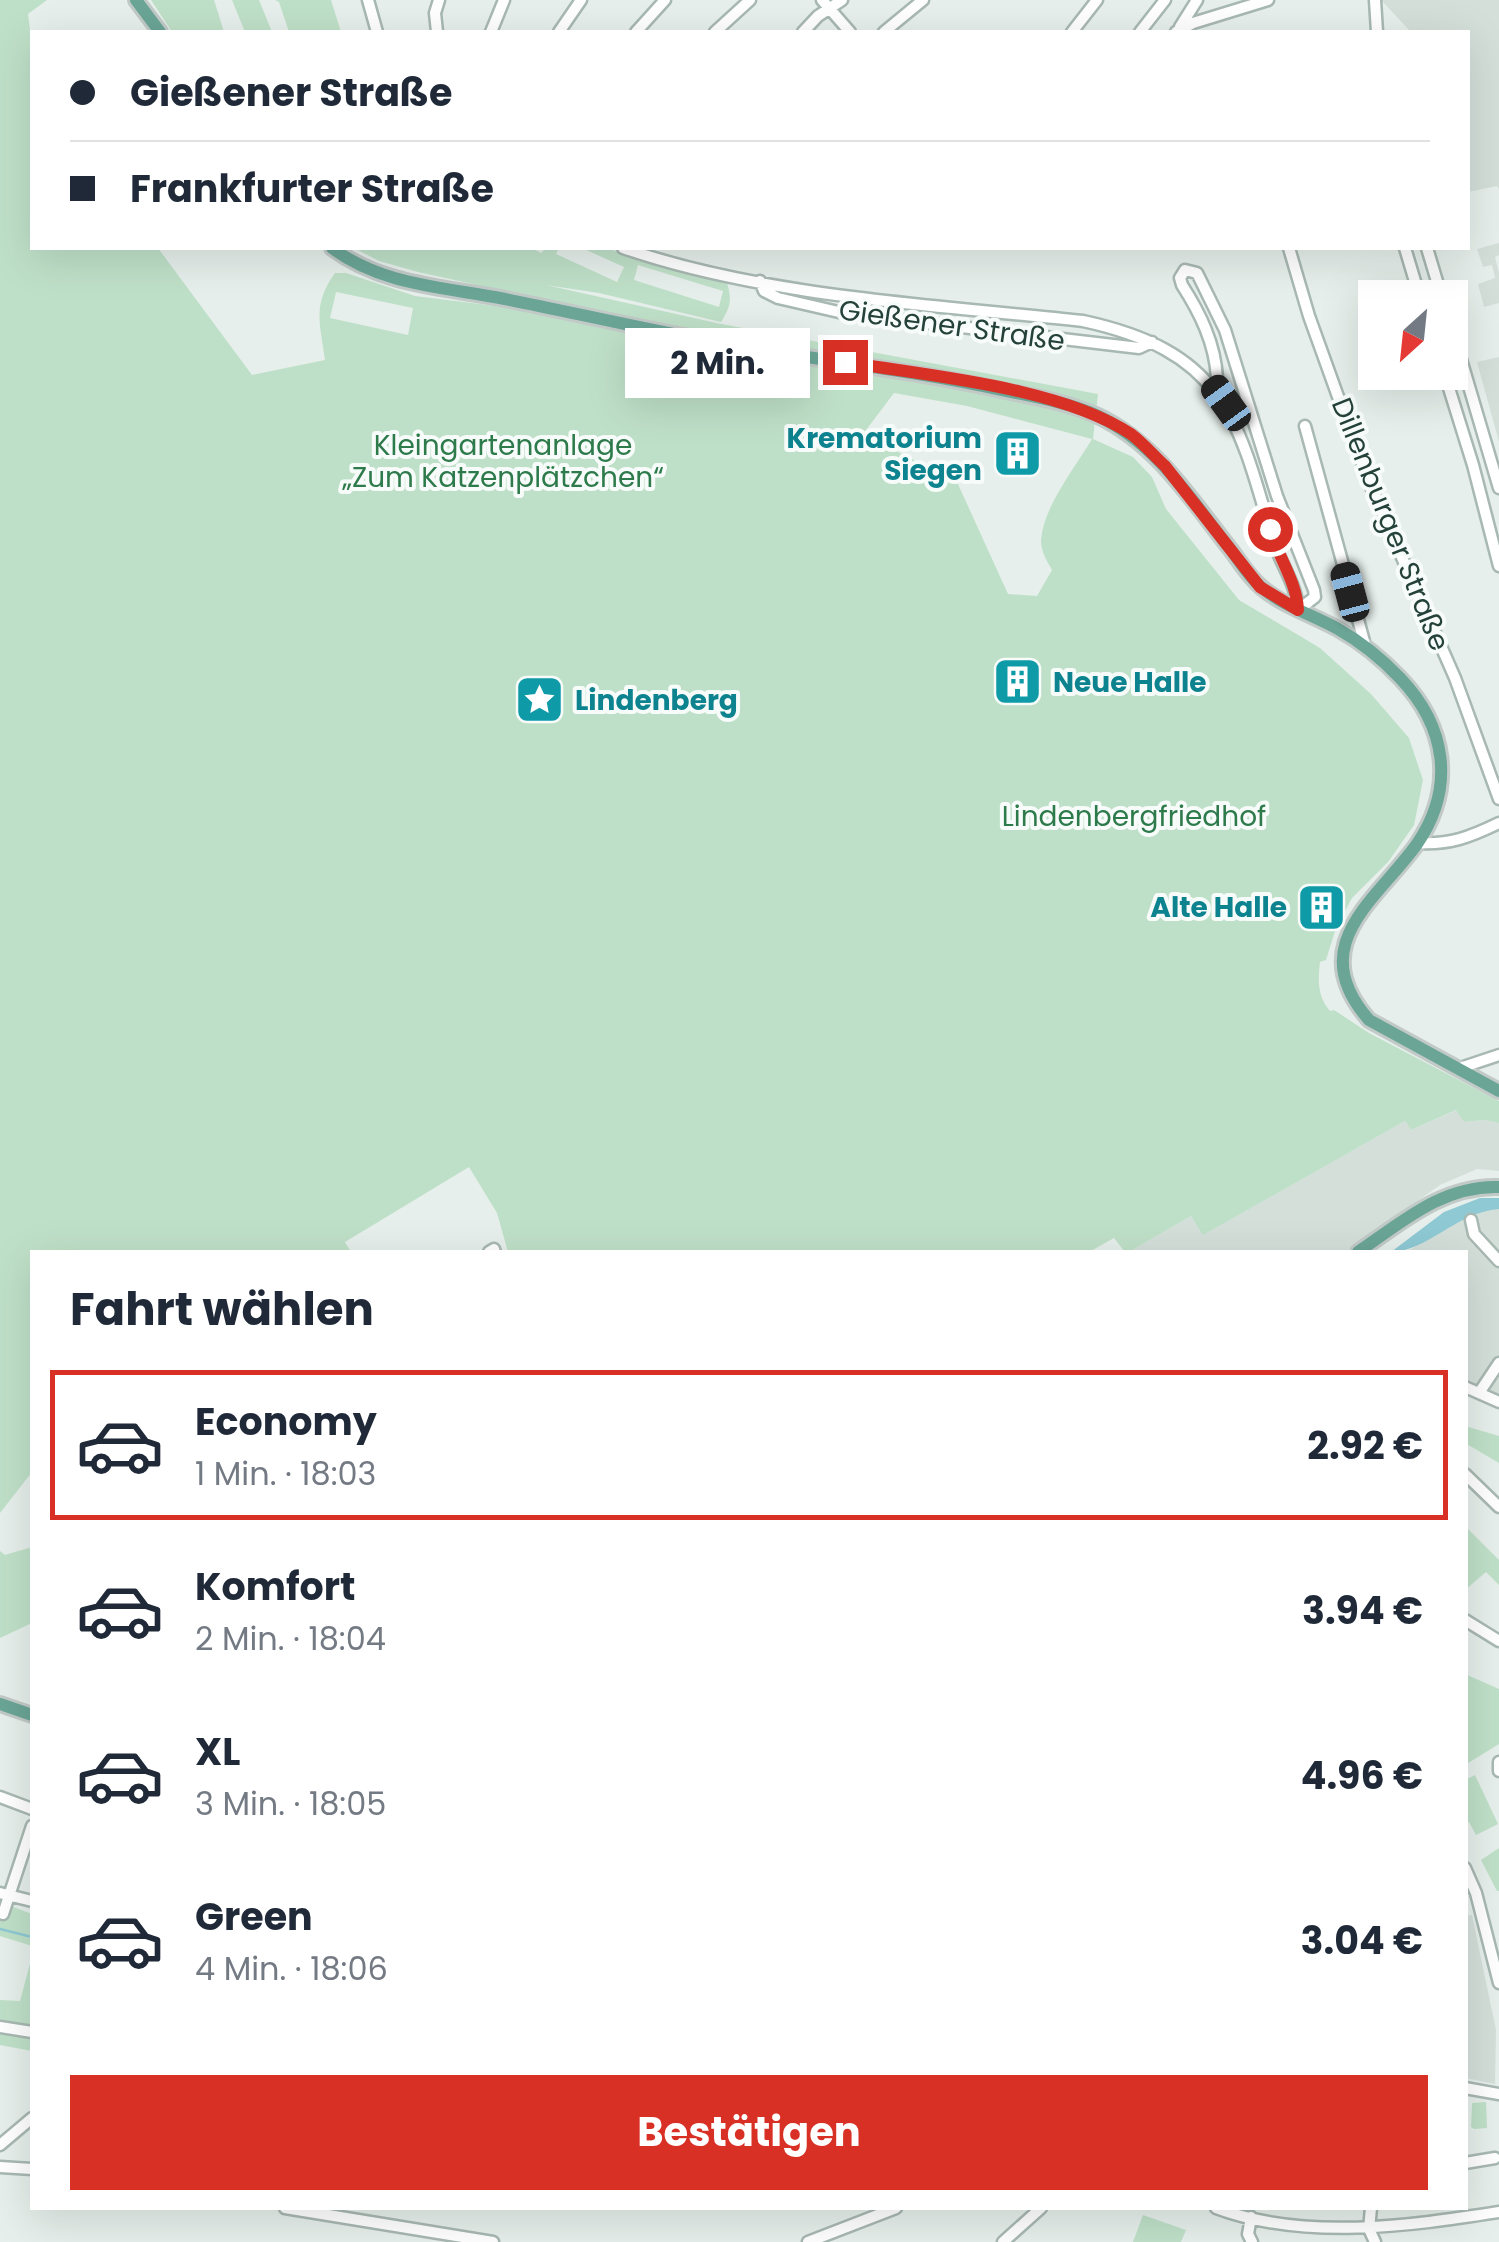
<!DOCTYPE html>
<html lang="de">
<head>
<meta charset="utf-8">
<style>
  body { margin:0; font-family:Poppins,sans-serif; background:#f2f2f3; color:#1f2937; height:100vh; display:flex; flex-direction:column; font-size:38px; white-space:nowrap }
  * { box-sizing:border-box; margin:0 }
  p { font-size:32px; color:#747a83 }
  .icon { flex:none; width:55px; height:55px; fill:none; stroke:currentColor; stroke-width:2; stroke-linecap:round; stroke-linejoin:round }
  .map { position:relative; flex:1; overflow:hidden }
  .side { position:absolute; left:30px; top:1250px; width:1438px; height:960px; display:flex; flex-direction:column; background:#fff; border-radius:0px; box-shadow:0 10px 40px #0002 }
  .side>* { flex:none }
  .guide { position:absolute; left:30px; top:30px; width:1440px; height:220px; border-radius:0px; box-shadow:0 10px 40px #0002; display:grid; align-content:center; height:220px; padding:0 40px; background:#fff }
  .needle { width:65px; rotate:207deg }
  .controls { position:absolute; left:1358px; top:280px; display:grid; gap:20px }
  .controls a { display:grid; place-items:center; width:110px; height:110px; border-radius:0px; background:#fff; box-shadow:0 10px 40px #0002; font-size:50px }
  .end { position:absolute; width:45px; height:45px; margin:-22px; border:12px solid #d93025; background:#fff; box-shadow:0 0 0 5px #fff }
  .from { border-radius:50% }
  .bubble { position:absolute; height:70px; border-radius:0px; background:#fff; box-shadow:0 10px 40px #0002; font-size:32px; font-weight:700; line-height:70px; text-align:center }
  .car { position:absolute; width:30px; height:60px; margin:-30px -15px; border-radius:12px; box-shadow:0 0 8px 2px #0007; background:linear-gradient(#222 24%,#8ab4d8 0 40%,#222 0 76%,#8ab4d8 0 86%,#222 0) }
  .guide b { display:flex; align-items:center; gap:35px; height:95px; font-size:38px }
  .guide b+b { border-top:2px solid #e0e1e3 }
  .guide i { width:25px; height:25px; background:#1f2937 }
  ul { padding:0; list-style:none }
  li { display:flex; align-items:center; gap:30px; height:150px; margin:0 20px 15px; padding:0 20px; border:5px solid transparent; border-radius:0px }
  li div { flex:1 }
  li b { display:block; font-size:38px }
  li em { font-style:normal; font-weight:700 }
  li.current { border-color:#d93025 }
  li>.icon { width:90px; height:90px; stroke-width:1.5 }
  h2 { padding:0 40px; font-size:45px; line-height:120px }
  .action { display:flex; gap:20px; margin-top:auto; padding:20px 40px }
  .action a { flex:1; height:115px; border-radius:0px; background:#d93025; color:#fff; font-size:40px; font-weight:700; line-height:115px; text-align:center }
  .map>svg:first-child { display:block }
</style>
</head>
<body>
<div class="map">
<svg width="1499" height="2242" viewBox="0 0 1499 2242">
  <rect width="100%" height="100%" fill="#e6efeb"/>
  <path fill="#d4dfda" d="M1381,0h118v189l-2,-3 -29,6v-160h-57z
    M1499,243v12l-4,2 4,16v30l-15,4 -6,-23 17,-6 -3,-13 -9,2 -6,-18z
    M1499,357v85l-22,-80z
    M1457,1110l7,12 21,-2 14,3v48l-22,-2 -37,16 -95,67h-216l62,-36 13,18 201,-113 6,9z
    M1499,1209v189l-34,-17v-129h-59l74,-42z
    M1472,1915l24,115 -1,54 -30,-6v-162z"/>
  <path fill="#bfe0c8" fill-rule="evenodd" d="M0,0h47l-19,14 4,31v203h126l94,127 73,-15c-5,-37 -13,-55 10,-87h11l69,23 81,10 248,47 200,30 93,19 58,18 -2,19 40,18 19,20 14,32 73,91 81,48 51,46 38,44 14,42 -9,45 -26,37 -36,36 -16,30 -10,32 -6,2c-2,18 -3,34 10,49l4,-1 35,23 130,68v22l-14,-3 -21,2 -8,-12 -45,20 -6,-9 -202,114 -12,-19 -62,36h-4l-11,-14 -25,14h-581l-11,-39 -28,-46 -124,75 6,10h-319v220l-32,41zM336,292l77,16 -5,27 -78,-17zM894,393l73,13 125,33c-17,29 -48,66 -51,101 0,12 6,21 11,30l-15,26 -29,-2 -51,-112 -94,-48z
    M151,0h63l10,32h-52z
    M232,0h27l13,32h-27z
    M275,0h56l10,32h-52l-10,-30z
    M354,248h178l9,5 5,-5h13l-3,6 61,28 7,-15 -42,-19h23l122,35c5,17 4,23 -6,39l-122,-29 -53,-8 175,39 377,70 -2,19 -351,-69 -327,-72 -39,-11zM638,265l85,26 -4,16 -85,-27z
    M1465,1426l34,10v27l-34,-20z
    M1465,1526l34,34v25l-13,-13 -21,18z
    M32,1547v76l-32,15v-87l5,4z
    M1465,1674l34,15v55l-34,21z
    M1475,1775l23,49 -22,11 -7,-13 -4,2v-48l2,3z
    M1499,1848v43h-2l-16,-31z
    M0,1902l32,12v32l-32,-10z
    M32,1956v95l-32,-6v-45l20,1z
    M1486,2102l1,26 -13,1 -3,-2 1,-24z
    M1143,2215l43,15 -5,12h-48z"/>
  <path fill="#8ec9d4" d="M1480,1198h19v11c-42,3 -73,43 -108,43l53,-40z"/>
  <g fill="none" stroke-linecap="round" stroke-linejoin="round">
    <path stroke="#8ec9d4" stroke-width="2.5" d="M0,1929l32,8"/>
    <defs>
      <path id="minor" d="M368,0l9,32
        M822,0l28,32
        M1375,0l2,32
        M1180,27l17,-27
        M437,32l-2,-19 4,-13
        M491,32l13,-32
        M559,32l22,-32
        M636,32l29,-32
        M715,32l35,-32
        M803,32l15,-16 24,-16
        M884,32l39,-32
        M1072,32l25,-32
        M1140,32l25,-32
        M1176,32l17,-9 75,-23
        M623,248c142,49 312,57 460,73 138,30 154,92 189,216 7,25 25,47 26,73
        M1289,248l20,68 59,164 87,198 44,121
        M1405,248l15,50
        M1427,248l15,50
        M760,281l4,10 14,7 65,15 296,35 13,-6
        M1450,322l49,166
        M1444,372l29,93 26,101
        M1212,384l5,-6c-2,-35 -17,-65 -35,-93l-2,-7 5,-8 12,3 28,57 52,166 37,94 1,7 -17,13
        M1305,426l60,219
        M1418,843c32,2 52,-6 81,-20
        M1457,1069l42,-14
        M1471,1220l3,14 25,27
        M489,1252l5,-3 1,3
        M1465,1387l34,15
        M1479,1393l20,-30
        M1465,1474l34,33
        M1465,1620l34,21
        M1499,1762v9
        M0,1797l32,12
        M1465,1868l11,25 23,90
        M0,1893l32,8
        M3,1914l29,-88
        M0,2027l32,5
        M1465,2088l34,6
        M0,2145l32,-27
        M1465,2163l30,-5
        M0,2167l32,2
        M285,2208l208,34
        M1216,2208c88,33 193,18 283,4
        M1371,2208l-2,21 6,13
        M1251,2217l-3,17 4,8
        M808,2242l88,-34
        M1003,2242l38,-34"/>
      <path id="major" d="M136,0l24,32
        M332,248c51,38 113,39 173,51 94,19 187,41 282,55 73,11 147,21 219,37 30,6 64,12 92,25 59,28 94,85 133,134 9,12 18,27 30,37 22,19 52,28 77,42 23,13 43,29 62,49 46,48 56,109 17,166 -40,56 -114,101 -48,176l130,71
        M1358,1252c44,-30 85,-67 141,-65
        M0,1704l32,11"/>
    </defs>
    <use href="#minor" stroke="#a8b8b2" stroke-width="15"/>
    <use href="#major" stroke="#c2cac8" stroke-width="18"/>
    <use href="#minor" stroke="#fff" stroke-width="10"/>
    <use href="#major" stroke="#6aa596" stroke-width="12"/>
  </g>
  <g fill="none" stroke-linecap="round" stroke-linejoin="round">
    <path stroke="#d93025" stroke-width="12" d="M845,362c85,14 214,25 286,72 12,9 23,22 34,32l95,121 38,23c-1,-28 -21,-55 -28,-81"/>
  </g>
  <defs>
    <symbol id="building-square" viewBox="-11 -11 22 22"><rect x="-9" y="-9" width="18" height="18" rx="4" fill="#0f9aa8" stroke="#f7fbf9"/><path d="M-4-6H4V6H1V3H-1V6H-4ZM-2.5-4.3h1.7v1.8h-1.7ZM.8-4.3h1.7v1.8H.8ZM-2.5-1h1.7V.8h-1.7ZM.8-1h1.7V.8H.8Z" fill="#fff"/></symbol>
    <symbol id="sight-square" viewBox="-11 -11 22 22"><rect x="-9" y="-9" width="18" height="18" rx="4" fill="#0f9aa8" stroke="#f7fbf9"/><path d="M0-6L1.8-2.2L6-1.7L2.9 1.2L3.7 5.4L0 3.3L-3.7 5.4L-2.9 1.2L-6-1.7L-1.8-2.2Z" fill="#fff"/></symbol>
  </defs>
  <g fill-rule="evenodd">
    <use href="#building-square" x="990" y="426" width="55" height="55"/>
    <use href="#building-square" x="990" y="654" width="55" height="55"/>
    <use href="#sight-square" x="512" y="672" width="55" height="55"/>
    <use href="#building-square" x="1294" y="880" width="55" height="55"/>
  </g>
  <g text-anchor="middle" stroke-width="8" stroke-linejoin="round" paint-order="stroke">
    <g font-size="28" fill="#24423a" stroke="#f7fbf9">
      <text transform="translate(952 325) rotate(8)" y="10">Gießener Straße</text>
      <text transform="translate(1391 524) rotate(68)" y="10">Dillenburger Straße</text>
    </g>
    <g font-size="28" font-weight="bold" fill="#0d838f" stroke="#f7fbf9" text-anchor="end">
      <text x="982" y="448">Krematorium<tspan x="982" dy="32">Siegen</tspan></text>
      <text x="1053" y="692" text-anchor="start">Neue Halle</text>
      <text x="575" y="710" text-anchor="start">Lindenberg</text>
      <text x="1287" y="917">Alte Halle</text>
    </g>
    <g font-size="28" fill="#2d7a4b" stroke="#f7fbf9">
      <text x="503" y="455">Kleingartenanlage<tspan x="503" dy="32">„Zum Katzenplätzchen“</tspan></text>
      <text x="1134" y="826">Lindenbergfriedhof</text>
    </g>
  </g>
</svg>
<div class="controls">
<a><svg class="needle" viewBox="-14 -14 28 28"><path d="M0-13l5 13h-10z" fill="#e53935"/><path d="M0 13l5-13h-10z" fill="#747a83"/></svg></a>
</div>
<i class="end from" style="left:1270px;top:529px"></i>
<i class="end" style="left:845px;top:362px"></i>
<div class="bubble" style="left:625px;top:328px;width:185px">2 Min.</div>
<i class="car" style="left:1226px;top:403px;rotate:324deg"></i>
<i class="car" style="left:1350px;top:592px;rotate:345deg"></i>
<div class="guide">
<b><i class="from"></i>Gießener Straße</b>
<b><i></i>Frankfurter Straße</b>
</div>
<section class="side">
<h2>Fahrt wählen</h2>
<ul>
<li class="current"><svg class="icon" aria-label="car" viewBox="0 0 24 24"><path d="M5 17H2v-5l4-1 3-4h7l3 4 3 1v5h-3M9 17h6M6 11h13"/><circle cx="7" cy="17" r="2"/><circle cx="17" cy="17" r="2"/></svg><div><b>Economy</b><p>1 Min. · 18:03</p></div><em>2.92 €</em></li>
<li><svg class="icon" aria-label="car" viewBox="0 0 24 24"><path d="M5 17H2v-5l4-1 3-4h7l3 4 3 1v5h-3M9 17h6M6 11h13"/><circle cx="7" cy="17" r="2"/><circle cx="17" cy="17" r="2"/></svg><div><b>Komfort</b><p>2 Min. · 18:04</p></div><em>3.94 €</em></li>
<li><svg class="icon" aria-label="car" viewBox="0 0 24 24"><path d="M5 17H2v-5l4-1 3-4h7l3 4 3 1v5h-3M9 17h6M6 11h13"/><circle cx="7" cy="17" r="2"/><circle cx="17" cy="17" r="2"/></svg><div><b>XL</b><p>3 Min. · 18:05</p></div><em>4.96 €</em></li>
<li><svg class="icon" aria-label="car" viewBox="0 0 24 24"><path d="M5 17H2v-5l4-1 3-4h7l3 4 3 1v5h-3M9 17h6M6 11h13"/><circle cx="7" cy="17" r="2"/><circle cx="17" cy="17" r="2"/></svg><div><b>Green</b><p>4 Min. · 18:06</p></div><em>3.04 €</em></li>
</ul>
<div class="action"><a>Bestätigen</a></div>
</section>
</div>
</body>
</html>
